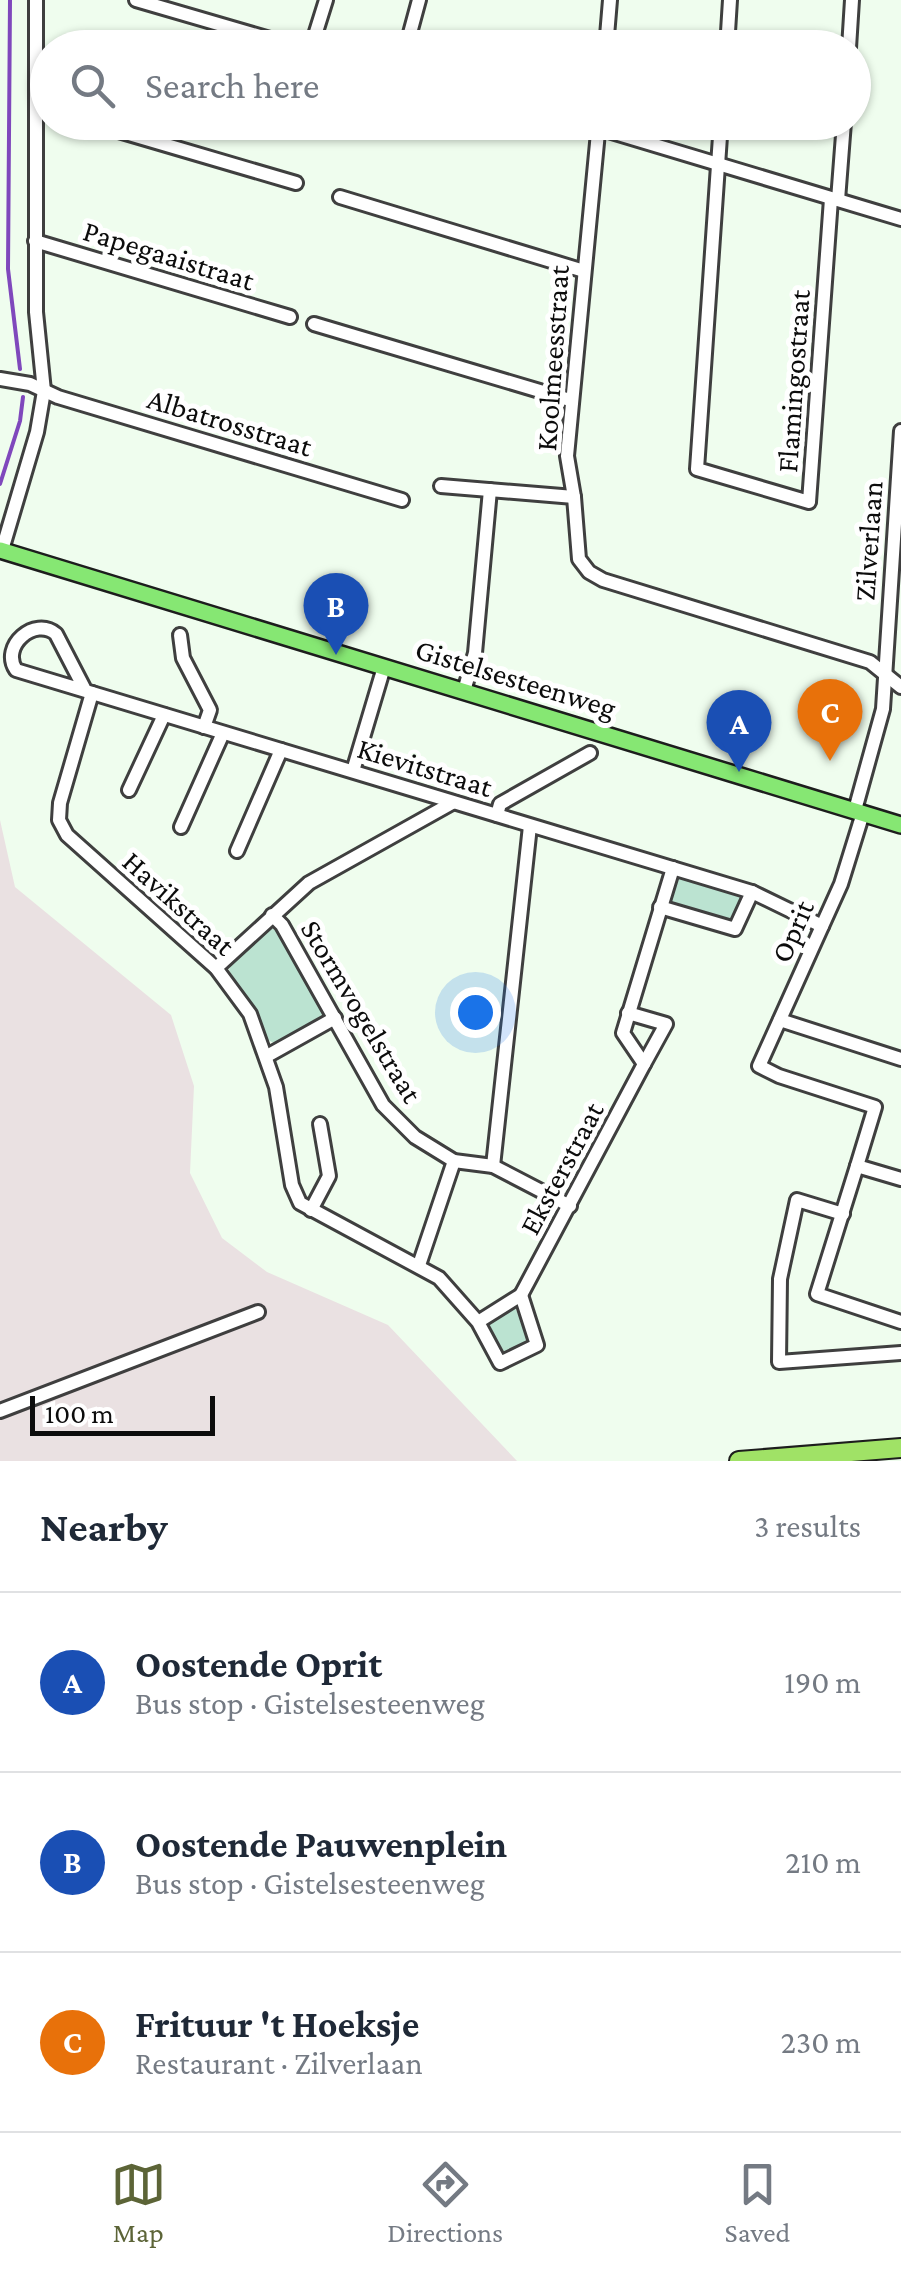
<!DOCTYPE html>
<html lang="en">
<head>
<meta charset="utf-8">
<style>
	body { margin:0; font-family:"Crimson Pro",serif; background:#f6f6f7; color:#1f2937 }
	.scale { position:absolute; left:30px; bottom:25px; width:185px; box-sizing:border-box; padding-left:10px; border:5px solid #0c0c0c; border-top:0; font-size:28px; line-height:35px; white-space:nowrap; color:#0c0c0c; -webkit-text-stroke:8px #fff; paint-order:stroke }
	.you { position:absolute; left:475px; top:1012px; width:35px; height:35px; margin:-25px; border:8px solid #fff; border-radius:50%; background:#1a73e8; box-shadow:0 0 0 15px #1a73e833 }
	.badge { display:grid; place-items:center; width:65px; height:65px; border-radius:50%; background:#5c6437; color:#fff; font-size:32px; font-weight:700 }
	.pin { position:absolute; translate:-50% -82px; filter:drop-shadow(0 2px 5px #0008) }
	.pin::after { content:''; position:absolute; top:52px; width:35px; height:30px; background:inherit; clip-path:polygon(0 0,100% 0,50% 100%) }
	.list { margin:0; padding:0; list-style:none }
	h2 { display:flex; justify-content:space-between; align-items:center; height:130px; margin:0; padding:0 40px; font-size:42px }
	h2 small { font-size:32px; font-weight:400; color:#747a83 }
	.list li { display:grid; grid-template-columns:65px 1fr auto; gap:30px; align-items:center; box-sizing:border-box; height:180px; padding:0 40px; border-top:2px solid #e0e1e3 }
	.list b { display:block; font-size:38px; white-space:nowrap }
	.list p { margin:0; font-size:32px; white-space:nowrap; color:#747a83 }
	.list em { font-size:32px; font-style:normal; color:#747a83 }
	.icon { flex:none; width:55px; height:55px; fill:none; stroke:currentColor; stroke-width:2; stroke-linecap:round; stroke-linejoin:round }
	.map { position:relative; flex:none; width:901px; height:1461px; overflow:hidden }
	.search { position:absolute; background:#fff; box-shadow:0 2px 8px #0004; left:30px; right:30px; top:30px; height:110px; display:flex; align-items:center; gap:25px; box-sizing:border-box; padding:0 35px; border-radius:55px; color:#747a83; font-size:38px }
	.sheet { height:670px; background:#fff }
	nav { display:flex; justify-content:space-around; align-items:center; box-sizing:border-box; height:140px; border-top:2px solid #e0e1e3; background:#fff; font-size:28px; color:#747a83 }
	nav a { display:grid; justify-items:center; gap:5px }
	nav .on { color:#5c6437 }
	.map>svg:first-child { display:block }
	.industrial { fill:#eae1e2 }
	.green { fill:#bbe3d1 }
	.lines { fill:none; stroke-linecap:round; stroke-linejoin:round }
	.stream { stroke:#7f48bc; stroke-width:4 }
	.minor-casing { stroke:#3f3f3f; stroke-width:18 }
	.major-casing { stroke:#1d1d1d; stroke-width:20 }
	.highway-casing { stroke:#1d1d1d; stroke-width:22 }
	.minor { stroke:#fff; stroke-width:12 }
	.major { stroke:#86e773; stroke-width:15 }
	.highway { stroke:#a0e266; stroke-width:18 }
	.labels { text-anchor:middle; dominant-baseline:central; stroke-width:10; stroke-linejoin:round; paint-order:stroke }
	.street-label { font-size:30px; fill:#0c0c0c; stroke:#fff }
</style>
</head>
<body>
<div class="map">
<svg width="901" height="1461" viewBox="0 0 901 1461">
	<rect width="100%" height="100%" fill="#effdee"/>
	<polygon class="industrial" points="0,820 15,887 171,1015 194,1086 190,1173 222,1238 267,1272 388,1325 517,1461 0,1461"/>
	<g class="green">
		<polygon points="677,876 743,896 731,922 669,903"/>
		<polygon points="268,928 278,930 323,1012 322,1018 276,1044 268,1040 229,970 231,963"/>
		<polygon points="515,1308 532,1340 505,1354 488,1323"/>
	</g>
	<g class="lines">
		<g class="stream">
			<polyline points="10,0 8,269 20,369"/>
			<polyline points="0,484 20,421 23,397"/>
		</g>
		<g class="minor-casing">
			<g id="minor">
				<polyline points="136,0 301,48"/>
				<polyline points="311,48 326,0"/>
				<polyline points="406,48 419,0"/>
				<polyline points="606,48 610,0"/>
				<polyline points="727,48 730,0"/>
				<polyline points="849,48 852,0"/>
				<polyline points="88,122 296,183"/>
				<polyline points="578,122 901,219"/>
				<polyline points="599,122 567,456 574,497 579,559 589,572 603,580 870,662 901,687"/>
				<polyline points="721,122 697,469 809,502 831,199"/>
				<polyline points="340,197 584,271"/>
				<polyline points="838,200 844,122"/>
				<polyline points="35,241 290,317"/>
				<polyline points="314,324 570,400"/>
				<polyline points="0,379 30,384 58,397 402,500"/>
				<polyline points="441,486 574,497"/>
				<polyline points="2,550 37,432 44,391 36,312 36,0"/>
				<polyline points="180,635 183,658 210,710 204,727"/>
				<path d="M84,688L56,634C35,616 0,646 16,670L752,892L822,926"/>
				<polyline points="464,691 475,653 490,490"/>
				<polyline points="92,693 60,803 59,820 67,835 216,968 250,1014 276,1087 292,1185 300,1203 439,1278 478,1322 500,1363 537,1345 521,1295 478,1322"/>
				<polyline points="353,771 384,667"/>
				<polyline points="129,790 164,715"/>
				<polyline points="855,810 883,709 901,431"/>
				<polyline points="863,813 841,884 759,1066 779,1076 875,1107 857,1166 901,1179"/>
				<polyline points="497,815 500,804 590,753"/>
				<polyline points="181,827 223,733"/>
				<polyline points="237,851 281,750"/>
				<polyline points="660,907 735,929 752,892"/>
				<polyline points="272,915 282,925 383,1105 415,1137 454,1161 493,1166 570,1206"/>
				<polyline points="216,968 309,883 452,803"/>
				<polyline points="628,1013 666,1024 644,1064"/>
				<polyline points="780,1020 901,1059"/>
				<polyline points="267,1056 335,1018"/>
				<polyline points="493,1166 530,826"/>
				<polyline points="857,1166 817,1294 901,1322"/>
				<polyline points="311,1210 329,1176 320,1124"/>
				<polyline points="843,1214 797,1200 780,1279 779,1362 901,1353"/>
				<polyline points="419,1265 454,1161"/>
				<polyline points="521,1295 644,1064 623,1033 673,868"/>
				<polyline points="0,1411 258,1312"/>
			</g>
		</g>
		<g class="major-casing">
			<polyline id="major" points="0,550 901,825"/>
		</g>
		<g class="highway-casing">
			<polyline id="highway" points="739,1461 901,1448"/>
		</g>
		<use href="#minor" class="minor"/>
		<use href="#major" class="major"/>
		<use href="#highway" class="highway"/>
	</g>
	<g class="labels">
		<g class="street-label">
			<text transform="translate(169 255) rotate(17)">Papegaaistraat</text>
			<text transform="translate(552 358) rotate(-86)">Koolmeesstraat</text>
			<text transform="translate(793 381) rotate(-86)">Flamingostraat</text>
			<text transform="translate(230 422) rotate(17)">Albatrosstraat</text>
			<text transform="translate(868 541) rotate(-86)">Zilverlaan</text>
			<text transform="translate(516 678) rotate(17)">Gistelsesteenweg</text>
			<text transform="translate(425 767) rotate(17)">Kievitstraat</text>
			<text transform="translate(179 903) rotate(42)">Havikstraat</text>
			<text transform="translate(792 931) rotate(-66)">Oprit</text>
			<text transform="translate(362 1011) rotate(59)">Stormvogelstraat</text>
			<text transform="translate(561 1168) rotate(-62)">Eksterstraat</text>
		</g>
	</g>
</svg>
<div class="scale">100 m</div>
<div class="you"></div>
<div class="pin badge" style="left:739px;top:772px;background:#1a4fb4">A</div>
<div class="pin badge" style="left:336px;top:655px;background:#1a4fb4">B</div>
<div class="pin badge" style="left:830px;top:761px;background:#e8710a">C</div>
<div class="search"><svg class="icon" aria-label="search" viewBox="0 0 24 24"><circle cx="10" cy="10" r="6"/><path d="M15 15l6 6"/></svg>Search here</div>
</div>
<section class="sheet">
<h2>Nearby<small>3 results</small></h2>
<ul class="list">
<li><span class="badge" style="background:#1a4fb4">A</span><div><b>Oostende Oprit</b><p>Bus stop · Gistelsesteenweg</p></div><em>190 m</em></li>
<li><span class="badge" style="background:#1a4fb4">B</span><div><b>Oostende Pauwenplein</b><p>Bus stop · Gistelsesteenweg</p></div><em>210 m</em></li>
<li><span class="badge" style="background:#e8710a">C</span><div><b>Frituur 't Hoeksje</b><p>Restaurant · Zilverlaan</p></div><em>230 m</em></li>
</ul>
</section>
<nav>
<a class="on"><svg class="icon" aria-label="map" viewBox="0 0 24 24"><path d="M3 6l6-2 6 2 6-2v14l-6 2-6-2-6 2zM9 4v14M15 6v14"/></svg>Map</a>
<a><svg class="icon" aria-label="directions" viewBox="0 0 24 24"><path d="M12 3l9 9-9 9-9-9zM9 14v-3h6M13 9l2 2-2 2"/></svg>Directions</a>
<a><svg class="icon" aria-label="saved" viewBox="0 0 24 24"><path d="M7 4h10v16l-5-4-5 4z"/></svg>Saved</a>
</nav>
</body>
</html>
